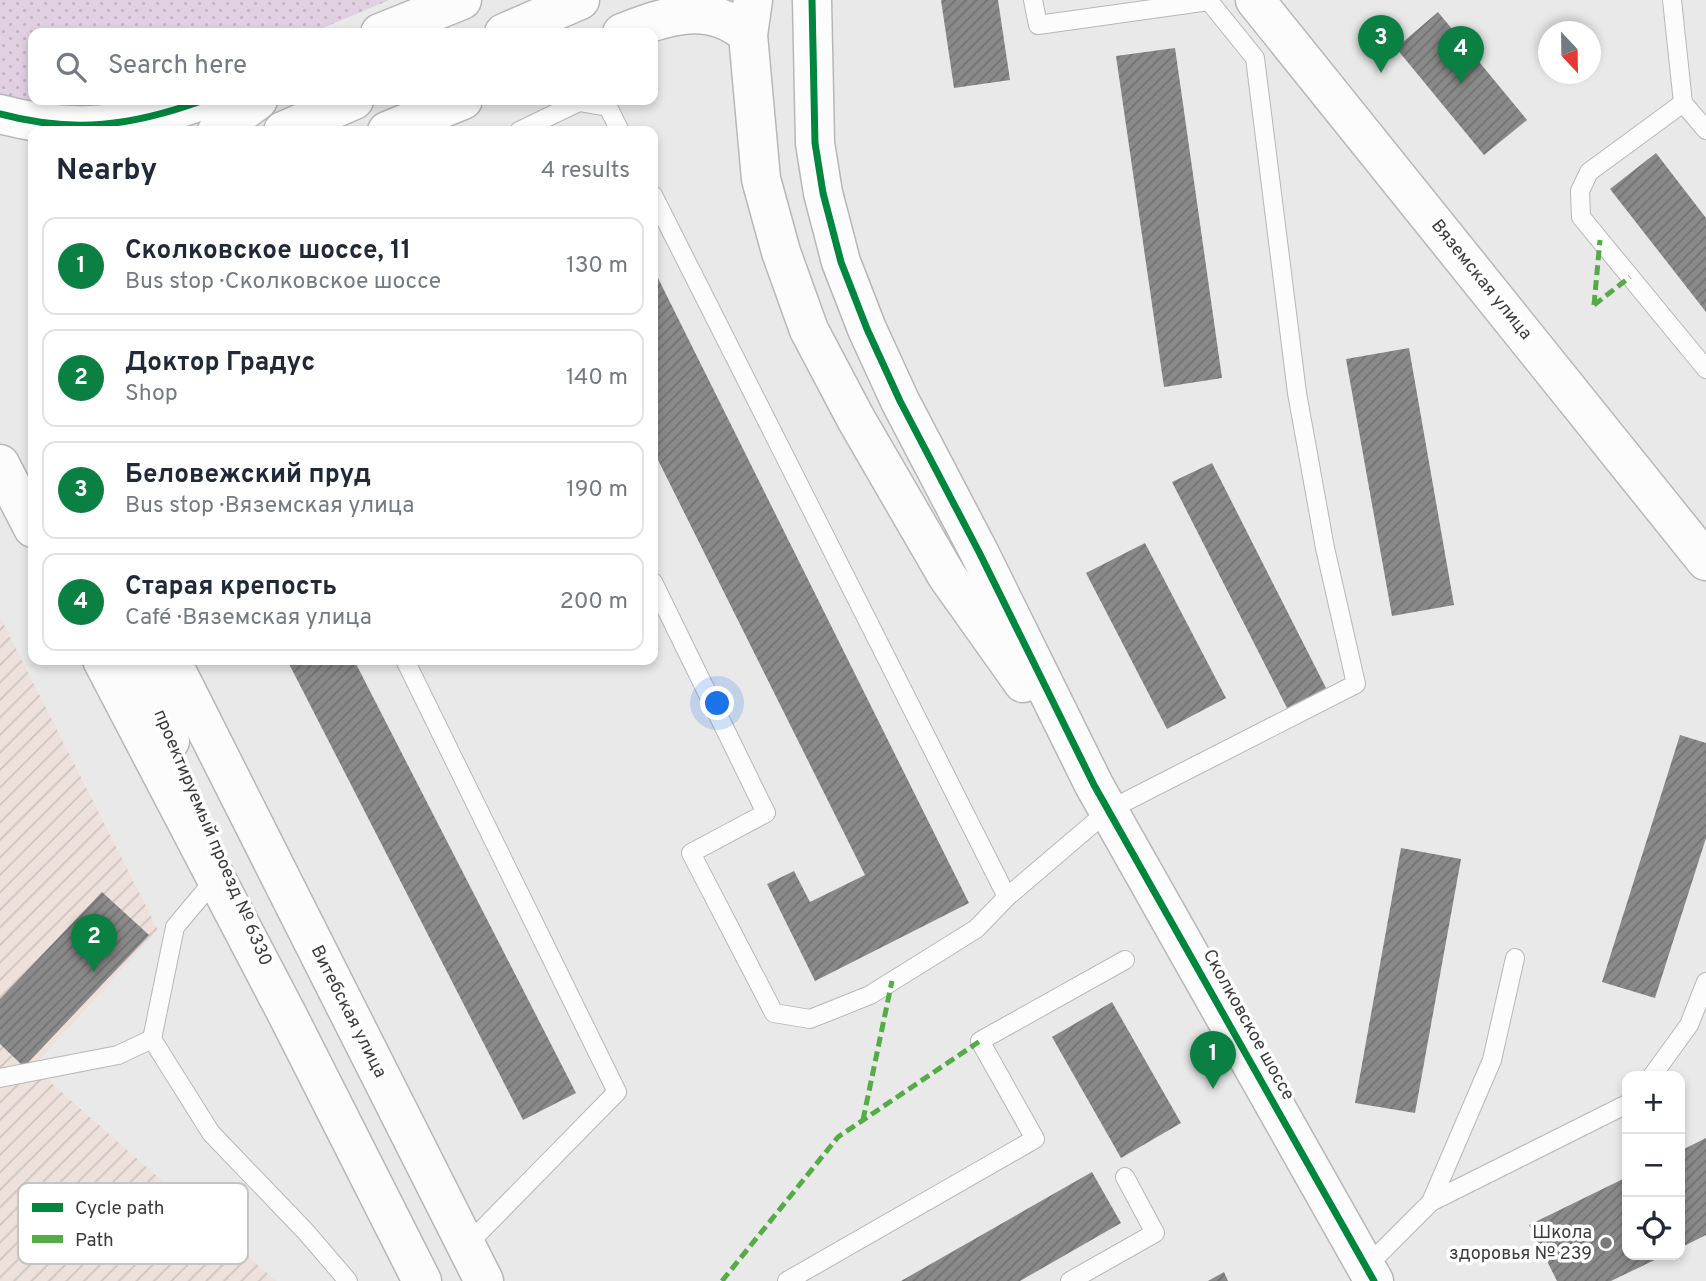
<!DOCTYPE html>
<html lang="en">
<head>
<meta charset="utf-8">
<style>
	body { margin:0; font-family:Overpass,sans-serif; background:#f6f6f7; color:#1f2937 }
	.controls { position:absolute; right:21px; bottom:21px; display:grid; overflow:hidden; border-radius:14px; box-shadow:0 4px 10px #0003 }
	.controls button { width:63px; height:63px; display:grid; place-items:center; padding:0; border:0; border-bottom:2px solid #e0e1e3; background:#fff; color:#1f2937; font:35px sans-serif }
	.compass { position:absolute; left:1538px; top:21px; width:63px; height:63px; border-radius:50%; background:#fff; box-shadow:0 4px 10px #0003; rotate:158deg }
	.you { position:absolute; left:718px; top:704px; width:24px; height:24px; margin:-18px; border:5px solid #fff; border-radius:50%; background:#1a73e8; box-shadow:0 0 0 10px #1a73e833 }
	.badge { display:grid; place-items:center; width:46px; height:46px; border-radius:50%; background:#0b8043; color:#fff; font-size:23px; font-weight:700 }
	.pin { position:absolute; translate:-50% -58px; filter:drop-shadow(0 2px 4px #0008) }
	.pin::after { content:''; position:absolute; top:37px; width:24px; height:21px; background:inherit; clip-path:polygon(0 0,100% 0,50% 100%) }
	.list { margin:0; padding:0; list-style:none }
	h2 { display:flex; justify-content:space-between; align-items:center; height:91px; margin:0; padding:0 28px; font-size:30px }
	h2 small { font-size:23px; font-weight:400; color:#747a83 }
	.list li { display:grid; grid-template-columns:46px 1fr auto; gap:21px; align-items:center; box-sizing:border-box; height:98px; margin:0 14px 14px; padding:0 14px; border:2px solid #e0e1e3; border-radius:14px }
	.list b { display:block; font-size:26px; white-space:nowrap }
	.list p { margin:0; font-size:23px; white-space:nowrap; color:#747a83 }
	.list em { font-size:23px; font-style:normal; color:#747a83 }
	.icon { flex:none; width:38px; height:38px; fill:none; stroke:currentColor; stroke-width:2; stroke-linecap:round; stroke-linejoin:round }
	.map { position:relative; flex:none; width:1706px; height:1281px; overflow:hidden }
	.search { position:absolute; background:#fff; box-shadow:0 4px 10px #0003; left:28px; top:28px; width:630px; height:77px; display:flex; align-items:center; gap:18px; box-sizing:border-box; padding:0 24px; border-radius:14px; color:#747a83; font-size:26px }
	.panel { position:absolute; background:#fff; box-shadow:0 4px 10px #0003; left:28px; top:126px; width:630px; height:539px; border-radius:14px }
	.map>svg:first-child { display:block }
	.industrial { fill:url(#industrial-furrows) }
	.grass { fill:url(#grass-dots) }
	.building { fill:url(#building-hatch) }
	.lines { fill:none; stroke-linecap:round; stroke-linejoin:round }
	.service-casing { stroke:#b8b7b8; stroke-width:20 }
	.tertiary-casing { stroke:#b8b7b8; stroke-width:41 }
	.secondary-casing { stroke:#b8b7b8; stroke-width:41 }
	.service { stroke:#fcfcfc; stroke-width:18 }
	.tertiary { stroke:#fcfcfc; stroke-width:38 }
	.secondary { stroke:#fcfcfc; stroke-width:38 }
	.quiet { stroke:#55ac46; stroke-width:5; stroke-dasharray:10 5; stroke-linecap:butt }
	.cycleway-casing { stroke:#fff; stroke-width:11 }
	.cycleway { stroke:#00873e; stroke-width:7 }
	.poi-dot { fill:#7a787a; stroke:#fff; stroke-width:2.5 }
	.labels { text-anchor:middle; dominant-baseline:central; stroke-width:7; stroke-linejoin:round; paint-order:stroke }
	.street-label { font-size:18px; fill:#3d3b3d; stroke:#fff }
	.poi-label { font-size:18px; fill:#3d3b3d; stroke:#fff; text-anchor:end }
	.key { fill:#fff; stroke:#c5c4c5; stroke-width:2 }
	.key-label { font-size:19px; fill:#3d3b3d }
</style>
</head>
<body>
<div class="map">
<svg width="1706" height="1281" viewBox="0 0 1706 1281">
	<defs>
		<pattern id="industrial-furrows" width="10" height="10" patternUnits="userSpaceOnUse" patternTransform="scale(1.75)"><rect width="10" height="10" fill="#eee1dc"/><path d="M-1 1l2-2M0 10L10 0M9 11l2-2" fill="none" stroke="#cdc2be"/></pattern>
		<pattern id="grass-dots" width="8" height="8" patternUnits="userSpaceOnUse" patternTransform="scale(1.75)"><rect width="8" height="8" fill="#e0d0e1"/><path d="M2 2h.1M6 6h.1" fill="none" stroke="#c1b4c2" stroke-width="1.8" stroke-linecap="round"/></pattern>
		<pattern id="building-hatch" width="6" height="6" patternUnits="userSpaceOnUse" patternTransform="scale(1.75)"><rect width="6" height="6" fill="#8b8a8b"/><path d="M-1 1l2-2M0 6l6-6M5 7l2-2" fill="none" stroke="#737273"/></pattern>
	</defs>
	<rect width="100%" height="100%" fill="#eae9ea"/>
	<polygon class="industrial" points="0,617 158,930 33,1067 276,1281 0,1281"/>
	<polygon class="grass" points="0,0 389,0 311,33 33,33 33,100 146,100 90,108 26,100 0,94"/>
	<g class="building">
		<polygon points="941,0 998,0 1010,80 954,88"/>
		<polygon points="1438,12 1527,120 1484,155 1396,48"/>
		<polygon points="1175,48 1222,378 1164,387 1116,56"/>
		<polygon points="1656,153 1706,218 1706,312 1610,189"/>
		<polygon points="653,268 969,903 815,981 767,884 794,871 810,902 865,875 653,450"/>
		<polygon points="1409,348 1454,605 1392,616 1346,359"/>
		<polygon points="1212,463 1326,688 1287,708 1172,482"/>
		<polygon points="1145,543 1226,698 1167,729 1086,573"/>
		<polygon points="287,660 354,660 576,1093 523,1120"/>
		<polygon points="1680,735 1706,743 1706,838 1655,998 1602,982"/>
		<polygon points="1401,848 1461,859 1415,1113 1355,1103"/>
		<polygon points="102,892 149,935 24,1067 0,1044 0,999"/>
		<polygon points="1112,1002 1181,1123 1121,1158 1052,1037"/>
		<polygon points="1706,1138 1706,1235 1680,1248 1680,1151"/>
		<polygon points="1092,1172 1121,1223 1020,1281 901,1281"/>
		<polygon points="1627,1177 1627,1255 1665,1255 1611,1281 1557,1281 1529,1225"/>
		<polygon points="1224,1272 1228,1281 1208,1281"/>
	</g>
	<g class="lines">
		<g class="service-casing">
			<g id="service">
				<polyline points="1672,0 1683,103"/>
				<polyline points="1706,130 1683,103 1589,172 1580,191 1581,217 1706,369"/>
				<polyline points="519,131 579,102 608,107 620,131"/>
				<polyline points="653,195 1007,897"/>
				<polyline points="653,582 766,813 691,853 774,1013 810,1019 870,995 976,929 1007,897 1109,810 1356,684 1325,548 1297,393 1255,58 1209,1 1038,25 1033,0"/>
				<polyline points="405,660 617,1092 466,1246"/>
				<polyline points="152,1039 175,927 216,878"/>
				<polyline points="1652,1076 1689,1025 1706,982"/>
				<polyline points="0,1078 118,1055 152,1039 211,1133 306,1232 348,1281"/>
				<polyline points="1431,1202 1627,1104"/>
				<polyline points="1366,1267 1431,1202 1492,1060 1515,958"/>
				<polyline points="787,1281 1035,1139 980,1041 1125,960"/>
				<polyline points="1070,1281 1155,1233 1125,1177"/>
			</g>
		</g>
		<g class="tertiary-casing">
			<g id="tertiary">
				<polyline points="753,0 748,35 761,179 781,252 809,330 856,419 947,576 1023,683"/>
				<polyline points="812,0 815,143 823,193 841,262 867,329 900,401 979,552 1094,785 1374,1281"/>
				<path d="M622,33C666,16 710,0 748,35"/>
				<path d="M0,114C74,134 132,126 204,100"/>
				<polyline points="387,131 463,100"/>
			</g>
		</g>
		<g class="secondary-casing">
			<g id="secondary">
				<polyline points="1255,0 1706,561"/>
				<polyline points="380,33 462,0"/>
				<polyline points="504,33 580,0"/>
				<polyline points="217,131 258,100"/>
				<polyline points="283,131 354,100"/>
				<polyline points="0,464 33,528"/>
				<polyline points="102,660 288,1016 422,1281"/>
				<polyline points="135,660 170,741"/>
				<polyline points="171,660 484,1281"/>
			</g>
		</g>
		<use href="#service" class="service"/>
		<use href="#tertiary" class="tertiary"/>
		<use href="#secondary" class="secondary"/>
		<g class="quiet">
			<polyline points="1594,305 1600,240"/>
			<polyline points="1594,305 1630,277"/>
			<polyline points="863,1120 892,981"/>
			<polyline points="722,1281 838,1137 980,1041"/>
		</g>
		<g class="cycleway-casing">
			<g id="cycleway">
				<polyline points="812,0 815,143 823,193 841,262 867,329 900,401 979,552 1094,785 1374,1281"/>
				<path d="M0,114C74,134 132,126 204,100"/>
			</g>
		</g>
		<use href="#cycleway" class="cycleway"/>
	</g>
	<circle class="poi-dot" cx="1606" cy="1243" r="7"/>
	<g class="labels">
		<g class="street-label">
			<text transform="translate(1481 280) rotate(51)">Вяземская улица</text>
			<text transform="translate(212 838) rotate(67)">проектируемый проезд № 6330</text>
			<text transform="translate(348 1012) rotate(63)">Витебская улица</text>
			<text transform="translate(1248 1025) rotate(61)">Сколковское шоссе</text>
		</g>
		<g class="poi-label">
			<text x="1592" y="1233">Школа<tspan x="1592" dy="21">здоровья № 239</tspan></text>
		</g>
	</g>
	<rect x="18" y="1183" width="230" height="81" rx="10" class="key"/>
	<rect x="32" y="1203" width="31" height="9" fill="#00873e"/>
	<rect x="32" y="1235" width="31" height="8" fill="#55ac46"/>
	<g class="key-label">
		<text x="75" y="1214">Cycle path</text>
		<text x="75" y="1246">Path</text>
	</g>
</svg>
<div class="controls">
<button>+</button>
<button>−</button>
<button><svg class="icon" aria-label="locate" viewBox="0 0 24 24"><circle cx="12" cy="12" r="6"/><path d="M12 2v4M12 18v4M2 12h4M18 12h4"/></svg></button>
</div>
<svg class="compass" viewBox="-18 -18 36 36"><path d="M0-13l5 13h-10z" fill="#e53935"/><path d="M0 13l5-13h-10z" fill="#747a83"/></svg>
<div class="you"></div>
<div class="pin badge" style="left:1213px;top:1089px">1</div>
<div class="pin badge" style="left:94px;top:972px">2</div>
<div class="pin badge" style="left:1381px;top:73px">3</div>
<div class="pin badge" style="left:1461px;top:84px">4</div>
<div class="search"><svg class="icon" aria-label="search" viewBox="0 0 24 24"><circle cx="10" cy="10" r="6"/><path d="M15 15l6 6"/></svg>Search here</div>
<section class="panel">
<h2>Nearby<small>4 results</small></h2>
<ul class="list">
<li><span class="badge">1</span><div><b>Сколковское шоссе, 11</b><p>Bus stop · Сколковское шоссе</p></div><em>130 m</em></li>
<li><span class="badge">2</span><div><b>Доктор Градус</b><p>Shop</p></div><em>140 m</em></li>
<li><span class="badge">3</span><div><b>Беловежский пруд</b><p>Bus stop · Вяземская улица</p></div><em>190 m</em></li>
<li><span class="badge">4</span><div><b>Старая крепость</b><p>Café · Вяземская улица</p></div><em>200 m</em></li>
</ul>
</section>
</div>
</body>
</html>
